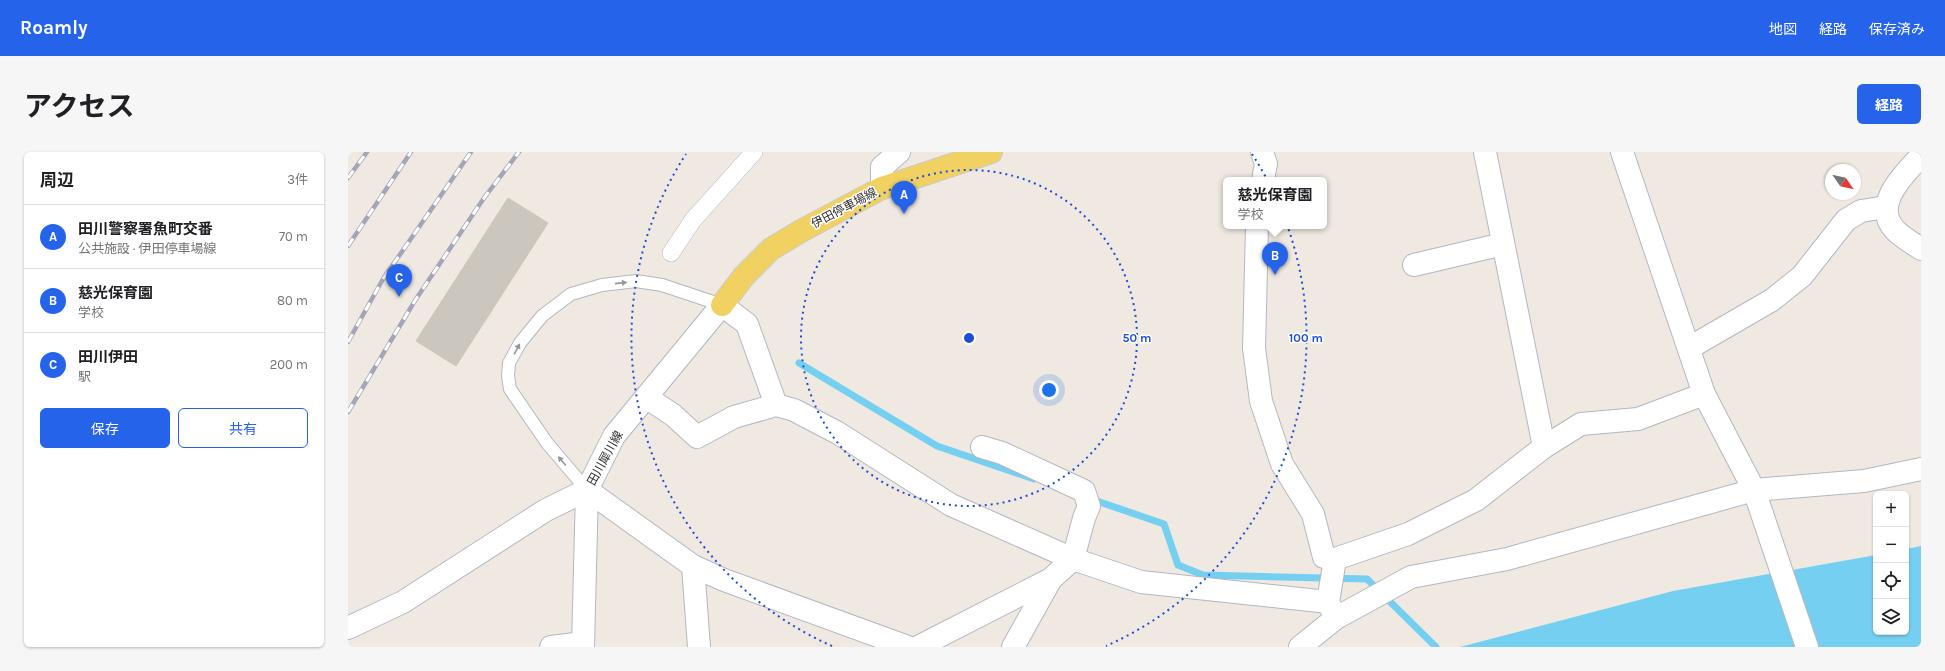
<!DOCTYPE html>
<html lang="ja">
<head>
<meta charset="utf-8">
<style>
	body { margin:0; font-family:Karla,"Noto Sans JP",sans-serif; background:#f6f6f6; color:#202124 }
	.controls { position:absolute; right:12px; bottom:12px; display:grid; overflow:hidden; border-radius:6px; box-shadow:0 1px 3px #0004 }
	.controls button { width:36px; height:36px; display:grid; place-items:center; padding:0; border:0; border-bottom:1px solid #e0e0e0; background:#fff; color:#202124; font:20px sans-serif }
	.compass { position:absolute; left:1477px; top:12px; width:36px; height:36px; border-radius:50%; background:#fff; box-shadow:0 1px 3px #0004; rotate:124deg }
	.you { position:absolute; left:701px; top:238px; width:14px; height:14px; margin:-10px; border:3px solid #fff; border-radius:50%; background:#1a73e8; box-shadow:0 0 0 6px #1a73e833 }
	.badge { display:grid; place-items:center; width:26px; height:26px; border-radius:50%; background:#2563eb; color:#fff; font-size:13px; font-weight:700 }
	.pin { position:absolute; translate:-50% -33px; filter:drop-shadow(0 1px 2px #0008) }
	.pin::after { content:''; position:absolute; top:21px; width:14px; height:12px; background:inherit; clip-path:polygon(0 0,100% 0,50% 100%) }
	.popup { position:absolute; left:875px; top:25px; width:104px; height:52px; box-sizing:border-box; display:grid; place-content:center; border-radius:6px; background:#fff; filter:drop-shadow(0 1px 3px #0005); font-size:13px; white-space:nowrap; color:#757577 }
	.popup b { font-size:15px; color:#202124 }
	.popup::after { content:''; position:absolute; left:50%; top:100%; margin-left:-8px; border:8px solid transparent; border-top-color:#fff }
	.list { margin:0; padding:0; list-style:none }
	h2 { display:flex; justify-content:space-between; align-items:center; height:52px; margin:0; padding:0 16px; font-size:17px }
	h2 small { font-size:13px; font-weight:400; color:#757577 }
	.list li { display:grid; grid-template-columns:26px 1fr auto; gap:12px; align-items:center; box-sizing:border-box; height:64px; padding:0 16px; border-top:1px solid #e0e0e0 }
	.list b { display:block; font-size:15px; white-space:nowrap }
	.list p { margin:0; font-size:13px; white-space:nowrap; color:#757577 }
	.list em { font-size:13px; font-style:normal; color:#757577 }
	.actions { display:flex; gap:8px; padding:12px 16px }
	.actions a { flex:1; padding:9px 0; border:1px solid #2563eb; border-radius:6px; text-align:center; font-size:14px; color:#2563eb }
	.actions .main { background:#2563eb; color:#fff }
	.icon { flex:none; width:22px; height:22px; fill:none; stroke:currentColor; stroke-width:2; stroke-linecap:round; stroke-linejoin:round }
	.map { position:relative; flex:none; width:1573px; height:495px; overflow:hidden; border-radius:6px }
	header { display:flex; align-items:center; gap:24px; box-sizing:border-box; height:56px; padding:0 20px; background:#2563eb; color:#fff }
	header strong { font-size:19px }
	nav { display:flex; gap:22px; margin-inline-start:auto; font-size:14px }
	.intro { display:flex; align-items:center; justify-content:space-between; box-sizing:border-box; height:96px; padding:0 24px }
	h1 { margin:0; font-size:28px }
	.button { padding:10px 18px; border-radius:6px; background:#2563eb; color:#fff; font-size:14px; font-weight:700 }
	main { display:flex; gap:24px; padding:0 24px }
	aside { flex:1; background:#fff; border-radius:6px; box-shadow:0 1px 3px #0004 }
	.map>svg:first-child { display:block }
	.water { fill:#75cff0 }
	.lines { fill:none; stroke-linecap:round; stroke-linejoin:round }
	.stream { stroke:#75cff0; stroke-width:7 }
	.building { fill:#cbc7bf; stroke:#cbc5ba }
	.service-casing { stroke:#b4b7c1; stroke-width:14 }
	.pedestrian-casing { stroke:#b4b7c1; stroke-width:18 }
	.minor-casing { stroke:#b4b7c1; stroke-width:24 }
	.tertiary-casing { stroke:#b4b7c1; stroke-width:24 }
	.secondary-casing { stroke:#b4b7c1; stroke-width:24 }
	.primary-casing { stroke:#c9c9c9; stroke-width:24 }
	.service { stroke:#fff; stroke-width:12 }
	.pedestrian { stroke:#fff; stroke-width:17 }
	.minor { stroke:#fff; stroke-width:22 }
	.tertiary { stroke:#fff; stroke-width:22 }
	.secondary { stroke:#fff; stroke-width:22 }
	.primary { stroke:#f2d163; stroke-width:22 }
	.rail-casing { stroke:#a3a6b8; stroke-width:4.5 }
	.rail { stroke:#fff; stroke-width:3; stroke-dasharray:9; stroke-linecap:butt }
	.oneway { fill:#969696 }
	.ring { fill:none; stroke:#1d4ed8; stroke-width:2; stroke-dasharray:2 4 }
	.labels { text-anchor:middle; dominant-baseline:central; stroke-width:3; stroke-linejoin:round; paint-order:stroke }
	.street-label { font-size:12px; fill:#2e2e2e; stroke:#fff }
	.centre { fill:#1d4ed8; stroke:#fff; stroke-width:2 }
	.ring-label { font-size:12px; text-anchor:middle; font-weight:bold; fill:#1d4ed8; stroke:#fff; stroke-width:3; stroke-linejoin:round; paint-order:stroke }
</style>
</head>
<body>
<header>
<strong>Roamly</strong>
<nav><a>地図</a><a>経路</a><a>保存済み</a></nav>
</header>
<div class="intro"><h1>アクセス</h1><a class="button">経路</a></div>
<main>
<aside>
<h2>周辺<small>3件</small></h2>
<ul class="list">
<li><span class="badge">A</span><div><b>田川警察署魚町交番</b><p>公共施設 · 伊田停車場線</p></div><em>70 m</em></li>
<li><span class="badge">B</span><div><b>慈光保育園</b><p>学校</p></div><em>80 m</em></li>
<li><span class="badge">C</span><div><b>田川伊田</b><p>駅</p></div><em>200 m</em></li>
</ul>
<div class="actions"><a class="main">保存</a><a>共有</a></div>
</aside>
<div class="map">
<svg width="1573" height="495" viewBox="0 0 1573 495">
	<rect width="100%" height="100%" fill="#efe9e1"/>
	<polygon class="water" points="1573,394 1573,495 1112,495 1325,439 1528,403 1528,480 1558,480 1558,397"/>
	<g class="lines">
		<g class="stream">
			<polyline points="451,211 589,294 686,327"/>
			<polyline points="743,347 816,372 830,413 855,423 1019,427 1088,495"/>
		</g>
	</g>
	<polygon class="building" points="160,46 200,71 108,214 68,189"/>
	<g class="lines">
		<g class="service-casing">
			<polyline id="service" points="239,338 199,291 162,237 160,224 161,211 172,191 194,164 223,142 254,133 288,129 314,133 374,153"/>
		</g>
		<g class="pedestrian-casing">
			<polyline id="pedestrian" points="323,101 345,68 406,0"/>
		</g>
		<g class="minor-casing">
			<g id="minor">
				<polyline points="914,0 918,12 915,28"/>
				<polyline points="1137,0 1196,295"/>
				<polyline points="1274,0 1356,242 1406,338 1459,495"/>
				<polyline points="534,36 534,15 551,0"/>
				<polyline points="909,74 906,196 913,249 934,312 965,362 976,405 987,407 1060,382 1128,348 1196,295 1233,272 1290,267 1356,242"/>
				<polyline points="1066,113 1155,92"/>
				<polyline points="374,153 399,172 428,253"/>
				<polyline points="1341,196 1424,148 1454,124 1498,68 1513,59 1538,55"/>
				<polyline points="298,245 325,263 349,285 386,265 428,253 446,258 490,281 603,353 725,407 793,430 980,450"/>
				<polyline points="987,407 980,450 988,466 1063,425 1159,407 1406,338 1516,329 1573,317"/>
				<polyline points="345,414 376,428 560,495"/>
				<polyline points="0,476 55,450 198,358 239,338 345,414 351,495"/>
				<polyline points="203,495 235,491"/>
				<polyline points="570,495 703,427 725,407 736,366 741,354 736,339 654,301 634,295"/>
				<polyline points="665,495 703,427"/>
			</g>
		</g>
		<g class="tertiary-casing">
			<g id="tertiary">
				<path d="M1573,4C1555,23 1523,54 1548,79C1555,86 1565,91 1573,97"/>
				<polyline points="952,495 988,466"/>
			</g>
		</g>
		<g class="secondary-casing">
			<polyline id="secondary" points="235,495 239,338 266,284 374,153"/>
		</g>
		<g class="primary-casing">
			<polyline id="primary" points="374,153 396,124 423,97 453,79 534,36 643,0"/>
		</g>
		<use href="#service" class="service"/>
		<use href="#pedestrian" class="pedestrian"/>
		<use href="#minor" class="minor"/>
		<use href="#tertiary" class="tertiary"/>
		<use href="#secondary" class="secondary"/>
		<use href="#primary" class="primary"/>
		<g class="rail-casing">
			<g id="rail">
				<polyline points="0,26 19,0"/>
				<polyline points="0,94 63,0"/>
				<polyline points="0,190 35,127 123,0"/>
				<polyline points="0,260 68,147 136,46 171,0"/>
			</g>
		</g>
		<use href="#rail" class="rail"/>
	</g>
	<defs><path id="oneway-solid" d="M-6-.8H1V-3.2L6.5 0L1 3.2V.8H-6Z"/></defs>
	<g class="oneway">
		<use href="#oneway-solid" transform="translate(273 131) rotate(-6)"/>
		<use href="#oneway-solid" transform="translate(169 197) rotate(-62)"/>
		<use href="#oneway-solid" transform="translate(214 309) rotate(-131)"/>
	</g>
	<g class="ring">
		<circle cx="621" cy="186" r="168"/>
		<path d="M484 494A337 337 0 0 1 338 2M904 2A337 337 0 0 1 758 494"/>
	</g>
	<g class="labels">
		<g class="street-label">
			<text transform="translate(496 56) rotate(-28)">伊田停車場線</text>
			<text transform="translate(257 306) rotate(-61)">田川犀川線</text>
		</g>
	</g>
	<circle cx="621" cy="186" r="6" class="centre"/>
	<g class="ring-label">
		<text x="789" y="190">50 m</text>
		<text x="958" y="190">100 m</text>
	</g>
</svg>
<div class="controls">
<button>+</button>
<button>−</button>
<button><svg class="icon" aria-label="locate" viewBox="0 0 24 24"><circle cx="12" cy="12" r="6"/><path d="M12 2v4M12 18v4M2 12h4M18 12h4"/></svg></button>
<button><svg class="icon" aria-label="layers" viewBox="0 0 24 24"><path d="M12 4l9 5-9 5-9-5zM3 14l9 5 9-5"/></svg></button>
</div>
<svg class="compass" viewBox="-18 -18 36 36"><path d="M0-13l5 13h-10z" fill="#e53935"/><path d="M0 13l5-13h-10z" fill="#757577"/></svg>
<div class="you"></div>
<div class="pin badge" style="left:556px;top:62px">A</div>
<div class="pin badge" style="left:927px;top:123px">B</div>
<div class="popup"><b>慈光保育園</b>学校</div>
<div class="pin badge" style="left:51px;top:145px">C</div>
</div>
</main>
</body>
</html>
